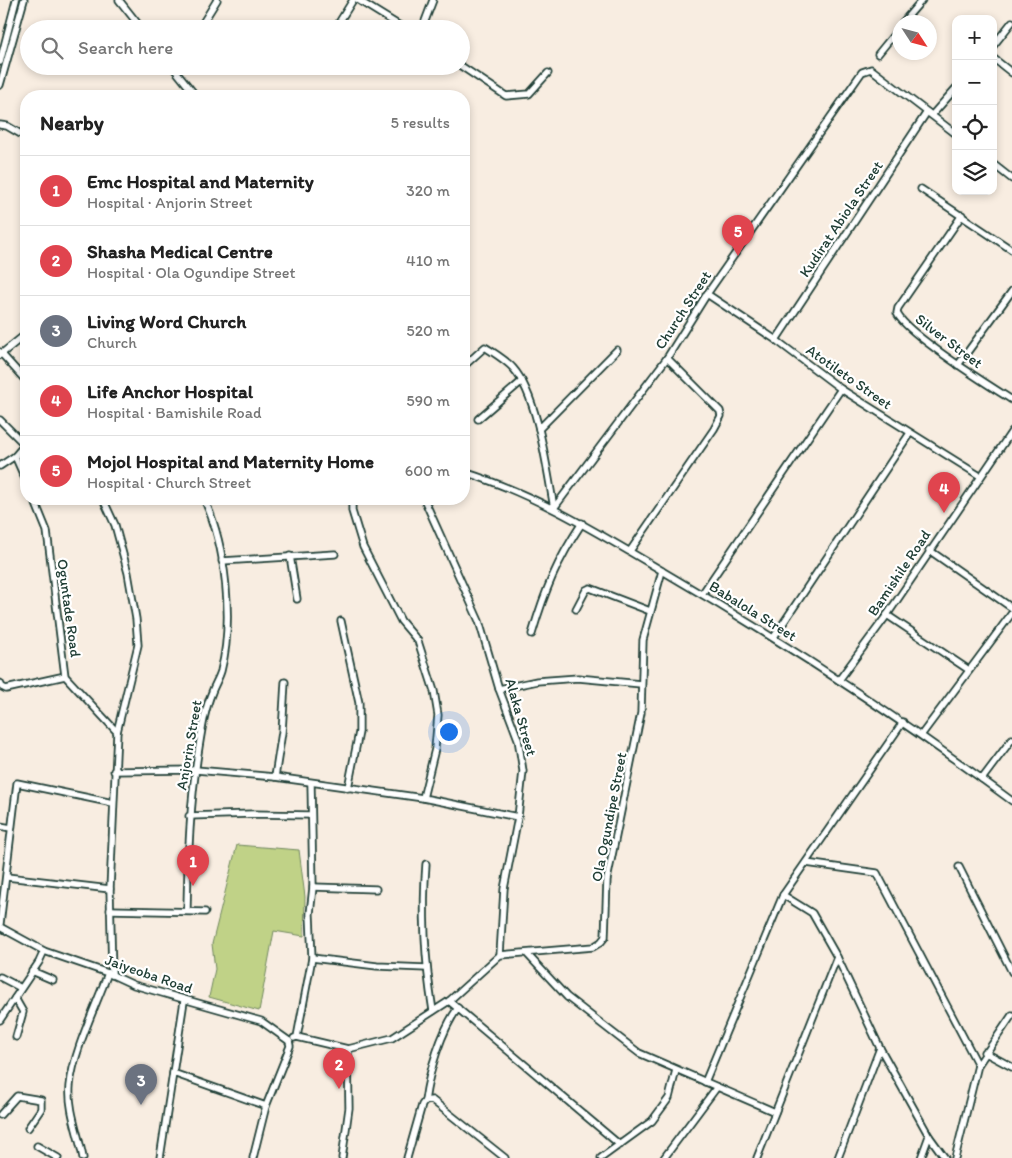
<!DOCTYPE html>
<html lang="en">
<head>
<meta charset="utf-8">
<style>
	body { margin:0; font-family:Itim,sans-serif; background:#f2f2f2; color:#222 }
	.controls { position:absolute; right:15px; top:15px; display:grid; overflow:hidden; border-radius:10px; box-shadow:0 2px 8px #0003 }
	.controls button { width:45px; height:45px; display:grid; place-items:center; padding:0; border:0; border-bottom:1px solid #e0e0e0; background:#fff; color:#222; font:25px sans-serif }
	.compass { position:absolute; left:892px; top:15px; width:45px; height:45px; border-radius:50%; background:#fff; box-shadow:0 2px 8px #0003; rotate:126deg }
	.you { position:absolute; left:448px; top:731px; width:18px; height:18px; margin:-12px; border:4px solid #fff; border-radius:50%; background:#1a73e8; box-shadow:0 0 0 8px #1a73e833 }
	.badge { display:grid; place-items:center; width:32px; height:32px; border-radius:50%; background:#ea580c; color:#fff; font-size:16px; font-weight:700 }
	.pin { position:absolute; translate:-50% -41px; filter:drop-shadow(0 1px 2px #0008) }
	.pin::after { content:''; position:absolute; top:26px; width:18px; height:15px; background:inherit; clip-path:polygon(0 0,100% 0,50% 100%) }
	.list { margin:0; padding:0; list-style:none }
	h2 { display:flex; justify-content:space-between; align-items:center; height:65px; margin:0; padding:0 20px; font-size:21px }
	h2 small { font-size:16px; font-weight:400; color:#767676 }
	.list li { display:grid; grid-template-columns:32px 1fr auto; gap:15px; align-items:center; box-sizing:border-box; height:70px; padding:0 20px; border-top:1px solid #e0e0e0 }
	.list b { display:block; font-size:19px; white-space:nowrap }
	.list p { margin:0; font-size:16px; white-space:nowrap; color:#767676 }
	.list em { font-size:16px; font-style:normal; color:#767676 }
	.icon { flex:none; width:28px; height:28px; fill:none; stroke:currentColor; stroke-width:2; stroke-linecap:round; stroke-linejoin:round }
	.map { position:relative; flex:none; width:1012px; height:1158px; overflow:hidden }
	.search { position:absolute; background:#fff; box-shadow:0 2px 8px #0003; left:20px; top:20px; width:450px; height:55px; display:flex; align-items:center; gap:12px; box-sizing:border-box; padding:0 18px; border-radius:28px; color:#767676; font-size:19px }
	.panel { position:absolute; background:#fff; box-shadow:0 2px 8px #0003; left:20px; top:90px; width:450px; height:415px; border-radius:20px }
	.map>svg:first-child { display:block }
	.green { fill:#c0d287; stroke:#70885e }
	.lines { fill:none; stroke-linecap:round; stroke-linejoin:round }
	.minor-casing { stroke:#1f3d34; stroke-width:9 }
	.minor { stroke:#fff; stroke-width:5.5 }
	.labels { text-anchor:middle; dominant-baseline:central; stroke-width:4.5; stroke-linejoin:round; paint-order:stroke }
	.street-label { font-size:15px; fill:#1f3d34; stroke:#fff }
</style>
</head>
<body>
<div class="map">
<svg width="1012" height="1158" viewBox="0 0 1012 1158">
	<rect width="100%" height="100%" fill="#f8ede1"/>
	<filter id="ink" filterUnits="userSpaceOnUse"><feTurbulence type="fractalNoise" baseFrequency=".02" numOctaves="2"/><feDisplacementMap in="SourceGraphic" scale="10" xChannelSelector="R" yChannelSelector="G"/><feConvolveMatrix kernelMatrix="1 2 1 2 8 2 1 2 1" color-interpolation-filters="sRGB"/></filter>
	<g filter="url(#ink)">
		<polygon class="green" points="237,845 299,850 305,897 304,936 274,931 259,1011 209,997 215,969 212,944"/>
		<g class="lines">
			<g class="minor-casing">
				<g id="minor">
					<polyline points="119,0 142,29"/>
					<polyline points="358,0 405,29"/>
					<polyline points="903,22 922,0"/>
					<polyline points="199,29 217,0"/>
					<polyline points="335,29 353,0"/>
					<polyline points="422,29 433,0"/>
					<polyline points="993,46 1012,22"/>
					<polyline points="878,54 900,27"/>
					<polyline points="993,58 1012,73"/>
					<polyline points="0,62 16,0"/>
					<polyline points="172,66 196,96"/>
					<polyline points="461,66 506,96 529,94 548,73"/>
					<polyline points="0,85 24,0"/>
					<polyline points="932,115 956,88"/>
					<polyline points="0,125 7,126 26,137"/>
					<polyline points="993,164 1012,179"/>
					<polyline points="921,189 1012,250"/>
					<path d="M962,215L898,308L897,313C905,333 990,386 1012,400"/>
					<polyline points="707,294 776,340 841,389 980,476"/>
					<polyline points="776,340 927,112"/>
					<polyline points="0,352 26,381"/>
					<polyline points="0,355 26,334"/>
					<polyline points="958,365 1012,291"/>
					<path d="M464,366L485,347C494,353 506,360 513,368C538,396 547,470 554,508"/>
					<polyline points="478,419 522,381"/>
					<polyline points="0,420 25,445"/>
					<polyline points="539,429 617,350"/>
					<polyline points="15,456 26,481"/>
					<polyline points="0,466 15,456 26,443"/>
					<path d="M464,472C537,495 598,533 664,572C784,642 900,718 1012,801"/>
					<polyline points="34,499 47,531 65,676 117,732"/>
					<polyline points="103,499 115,525 128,573 136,619 138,645 117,732 110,889 112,975"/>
					<polyline points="352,499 352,511 363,547 401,621 418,641 434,691 438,715 435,749 423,798"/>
					<polyline points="424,499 479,621 499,689 518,739 523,771 518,817 504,889 500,955"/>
					<polyline points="554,508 667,358 707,294 862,72 871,69 956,134"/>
					<polyline points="929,550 1012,608"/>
					<polyline points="630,551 714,429 721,416 720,411 667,358"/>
					<polyline points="290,556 297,599"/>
					<polyline points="222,561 335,554"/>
					<polyline points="702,594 841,389"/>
					<polyline points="576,609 586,590 590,588 650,611"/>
					<polyline points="887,615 969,670"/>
					<polyline points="341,621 359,703 359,732 348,788"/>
					<path d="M532,634C545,590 557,561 582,523"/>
					<polyline points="774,637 910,433"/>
					<polyline points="839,680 887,615 1012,431"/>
					<polyline points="0,683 2,687 6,689 65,676"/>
					<polyline points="499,689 537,681 578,678 641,684"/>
					<polyline points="922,734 1012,613"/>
					<polyline points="114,771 196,770 275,777 423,798 518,817"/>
					<polyline points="275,777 282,732 285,682"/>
					<polyline points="982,779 1012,739"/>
					<polyline points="189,816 252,814 310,815"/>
					<polyline points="0,826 11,828"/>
					<polyline points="806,863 877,873 978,1065"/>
					<path d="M426,864C422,914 425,962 433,1011"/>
					<polyline points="959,867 1012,972"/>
					<polyline points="7,877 110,889"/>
					<polyline points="313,887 376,889"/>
					<polyline points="783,895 812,913 837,957 880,1048 929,1136 945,1158"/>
					<polyline points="110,910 205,912"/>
					<path d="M187,910C188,855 190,801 199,747C202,728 205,709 212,692C215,684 219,678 221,671C234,621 226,545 204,499"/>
					<polyline points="0,924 17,783 113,803"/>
					<polyline points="0,927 44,951 108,973 134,985 261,1021 289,1041"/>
					<polyline points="528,955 567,997 639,1053 775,1112"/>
					<polyline points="312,958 377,966 426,968"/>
					<polyline points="32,971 53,980"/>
					<polyline points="0,977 21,988"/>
					<polyline points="15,998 23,1012 16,1037"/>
					<polyline points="449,1001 620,1145"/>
					<polyline points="0,1020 39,962 44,951"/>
					<polyline points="297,1037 348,1049 392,1038 449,1001 500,955 593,947 601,942 605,937 607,880 641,713 643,640 662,571"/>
					<polyline points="294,1038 297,1037 312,958 310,914 313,887 311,784"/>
					<polyline points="984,1052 1012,1067"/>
					<polyline points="173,1073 266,1106"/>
					<polyline points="705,1082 783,895 903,722"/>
					<path d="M425,1101C429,1072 441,1031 458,1008"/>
					<polyline points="0,1115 17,1096 41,1100 41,1109 28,1128"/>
					<polyline points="37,1146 58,1158"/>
					<path d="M83,1158C79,1135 68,1110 70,1086C73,1052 96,1006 108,973"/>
					<polyline points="160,1158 184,1001"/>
					<polyline points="253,1158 266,1106 290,1046 289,1041"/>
					<polyline points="342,1158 349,1108 348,1049"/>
					<polyline points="407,1158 422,1105 425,1101 432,1100 505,1158"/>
					<polyline points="601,1158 652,1121 669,1098 676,1070"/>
					<polyline points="664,1158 717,1087"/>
					<polyline points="757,1158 837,957"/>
					<polyline points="838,1158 880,1048"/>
					<polyline points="921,1158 929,1136"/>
					<polyline points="955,1158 978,1065 1012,1015"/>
				</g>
			</g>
			<use href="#minor" class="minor"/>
		</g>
	</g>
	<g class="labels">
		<g class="street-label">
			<text transform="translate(841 219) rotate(-56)">Kudirat Abiola Street</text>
			<text transform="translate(683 310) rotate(-57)">Church Street</text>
			<text transform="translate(949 341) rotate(37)">Silver Street</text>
			<text transform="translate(849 377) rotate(35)">Atotileto Street</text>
			<text transform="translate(899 573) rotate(-56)">Bamishile Road</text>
			<text transform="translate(69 608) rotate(82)">Oguntade Road</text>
			<text transform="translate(753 611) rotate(32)">Babalola Street</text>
			<text transform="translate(521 717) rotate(74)">Alaka Street</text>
			<text transform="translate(189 745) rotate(-80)">Anjorin Street</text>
			<text transform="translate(609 817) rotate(-79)">Ola Ogundipe Street</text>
			<text transform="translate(149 974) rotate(19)">Jaiyeoba Road</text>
		</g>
	</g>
</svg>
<div class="controls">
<button>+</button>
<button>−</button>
<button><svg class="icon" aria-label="locate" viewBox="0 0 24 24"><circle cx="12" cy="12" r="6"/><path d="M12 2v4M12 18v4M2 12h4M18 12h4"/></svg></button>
<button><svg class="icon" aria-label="layers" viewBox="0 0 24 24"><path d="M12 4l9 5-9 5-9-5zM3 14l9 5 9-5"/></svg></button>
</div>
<svg class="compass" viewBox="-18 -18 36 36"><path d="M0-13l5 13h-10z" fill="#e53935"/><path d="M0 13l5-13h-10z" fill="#767676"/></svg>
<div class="you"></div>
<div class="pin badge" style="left:193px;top:886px;background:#e0444e">1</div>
<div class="pin badge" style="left:339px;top:1089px;background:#e0444e">2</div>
<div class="pin badge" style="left:141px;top:1105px;background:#6b7280">3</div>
<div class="pin badge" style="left:944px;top:513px;background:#e0444e">4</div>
<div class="pin badge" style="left:738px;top:256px;background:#e0444e">5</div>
<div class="search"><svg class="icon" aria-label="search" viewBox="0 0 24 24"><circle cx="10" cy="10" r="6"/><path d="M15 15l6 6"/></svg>Search here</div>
<section class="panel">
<h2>Nearby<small>5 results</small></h2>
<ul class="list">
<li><span class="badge" style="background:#e0444e">1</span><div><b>Emc Hospital and Maternity</b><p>Hospital · Anjorin Street</p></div><em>320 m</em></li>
<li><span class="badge" style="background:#e0444e">2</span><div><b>Shasha Medical Centre</b><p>Hospital · Ola Ogundipe Street</p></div><em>410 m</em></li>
<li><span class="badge" style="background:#6b7280">3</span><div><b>Living Word Church</b><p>Church</p></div><em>520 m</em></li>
<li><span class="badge" style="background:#e0444e">4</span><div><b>Life Anchor Hospital</b><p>Hospital · Bamishile Road</p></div><em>590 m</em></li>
<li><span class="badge" style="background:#e0444e">5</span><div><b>Mojol Hospital and Maternity Home</b><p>Hospital · Church Street</p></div><em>600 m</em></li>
</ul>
</section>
</div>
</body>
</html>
